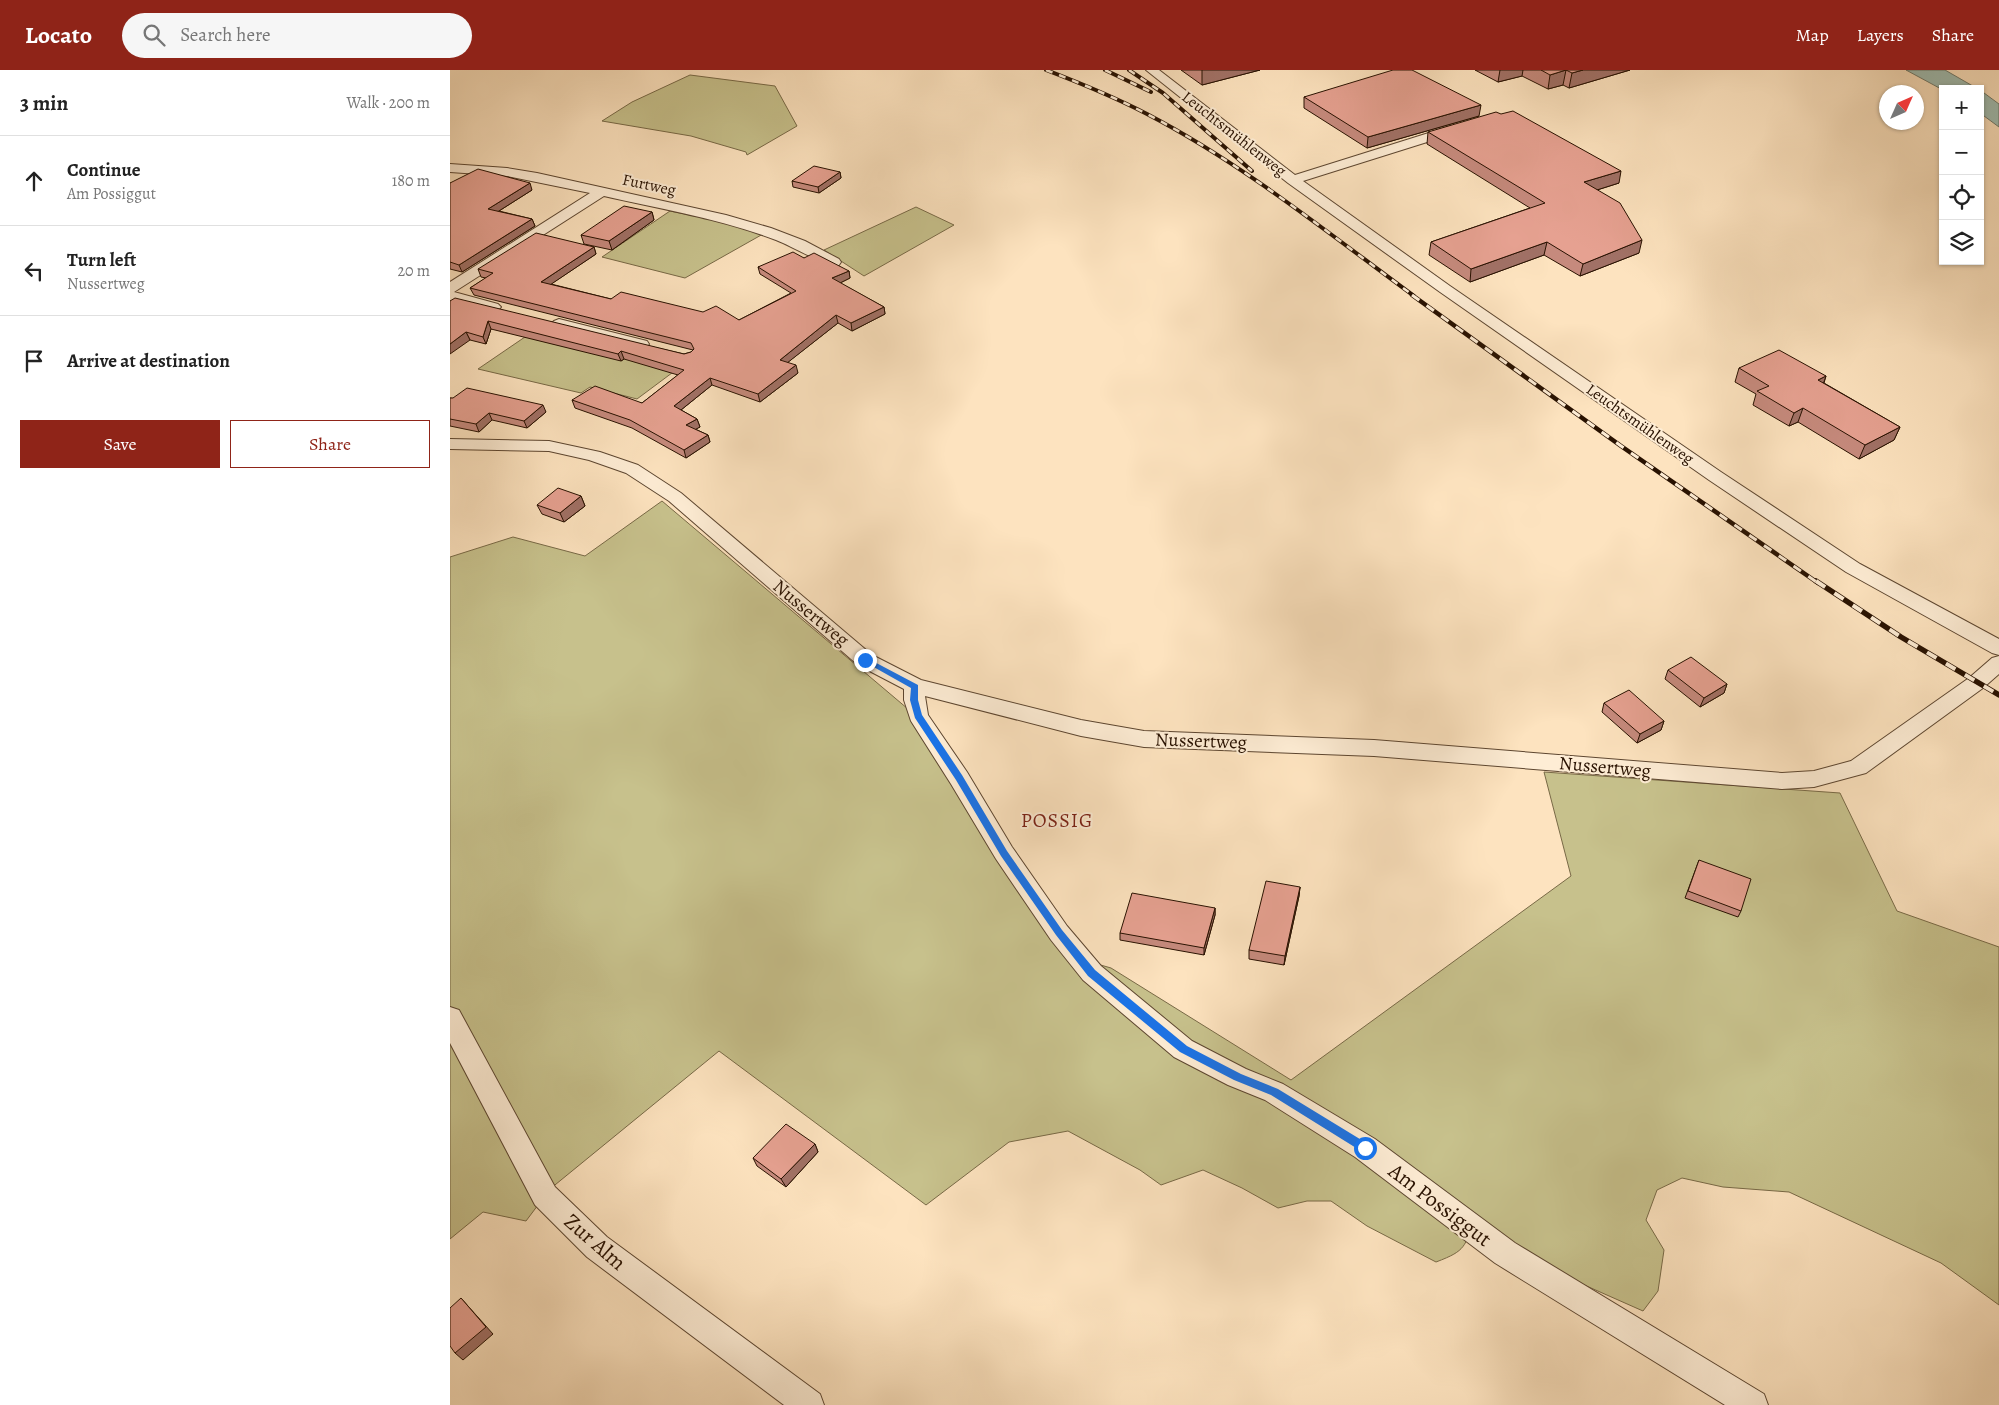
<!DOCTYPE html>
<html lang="en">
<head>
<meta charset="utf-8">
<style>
	body { margin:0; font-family:Alegreya,serif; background:#f6f6f6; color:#222 }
	.controls { position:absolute; right:15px; top:15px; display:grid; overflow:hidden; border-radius:0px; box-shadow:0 1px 4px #0004 }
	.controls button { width:45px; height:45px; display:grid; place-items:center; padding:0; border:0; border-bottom:1px solid #e0e0e0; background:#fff; color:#222; font:25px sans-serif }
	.compass { position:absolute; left:1429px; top:15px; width:45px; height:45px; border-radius:50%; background:#fff; box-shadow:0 1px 4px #0004; rotate:45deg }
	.stop { position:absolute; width:15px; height:15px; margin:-11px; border:4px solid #1a73e8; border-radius:50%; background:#fff }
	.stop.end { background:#1a73e8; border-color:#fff; box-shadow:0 1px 5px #0008 }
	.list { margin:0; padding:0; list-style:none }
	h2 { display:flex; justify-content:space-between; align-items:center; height:65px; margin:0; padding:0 20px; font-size:21px }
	h2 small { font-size:16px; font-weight:400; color:#767676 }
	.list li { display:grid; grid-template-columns:32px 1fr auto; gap:15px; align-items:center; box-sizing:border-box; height:90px; padding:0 20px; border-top:1px solid #e0e0e0 }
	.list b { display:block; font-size:19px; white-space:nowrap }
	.list p { margin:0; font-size:16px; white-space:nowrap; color:#767676 }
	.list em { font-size:16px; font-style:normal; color:#767676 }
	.actions { display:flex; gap:10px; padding:15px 20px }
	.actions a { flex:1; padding:11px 0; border:1px solid #8f2418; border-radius:0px; text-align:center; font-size:18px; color:#8f2418 }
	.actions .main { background:#8f2418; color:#fff }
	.icon { flex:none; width:28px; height:28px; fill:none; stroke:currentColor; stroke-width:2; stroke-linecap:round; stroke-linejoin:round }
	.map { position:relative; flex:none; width:1549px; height:1335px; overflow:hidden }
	header { display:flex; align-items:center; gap:30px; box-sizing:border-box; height:70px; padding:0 25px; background:#8f2418; color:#fff }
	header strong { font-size:24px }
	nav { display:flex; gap:28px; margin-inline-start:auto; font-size:18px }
	.search { width:350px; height:45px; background:#f6f6f6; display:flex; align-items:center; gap:12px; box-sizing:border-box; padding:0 18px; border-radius:28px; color:#767676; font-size:19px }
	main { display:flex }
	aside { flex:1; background:#fff }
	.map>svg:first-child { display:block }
	.green { fill:#c7c18c; stroke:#786946 }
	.water { fill:#9fbeb3; stroke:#6f796b }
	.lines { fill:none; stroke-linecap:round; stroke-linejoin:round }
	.street-casing { stroke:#5d4630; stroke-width:2 }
	.street { fill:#feedd5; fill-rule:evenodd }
	.rail-far2-casing { stroke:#281100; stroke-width:4 }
	.rail-far1-casing { stroke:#281100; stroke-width:4.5 }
	.rail-casing { stroke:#281100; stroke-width:5.5 }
	.rail-far2 { stroke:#feedd5; stroke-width:2.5; stroke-dasharray:7; stroke-linecap:butt }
	.rail-far1 { stroke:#feedd5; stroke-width:3; stroke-dasharray:9; stroke-linecap:butt }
	.rail { stroke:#feedd5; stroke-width:4; stroke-dasharray:11; stroke-linecap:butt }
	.wall { fill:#c68a7d; stroke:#281100 }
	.shaded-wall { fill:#a17166; stroke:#281100 }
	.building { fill:#e6a191; stroke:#281100 }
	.route { fill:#1a73e8 }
	.labels { text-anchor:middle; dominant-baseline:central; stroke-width:4; stroke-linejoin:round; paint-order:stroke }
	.far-street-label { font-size:16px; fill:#281100; stroke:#feedd5 }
	.street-label { font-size:19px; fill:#281100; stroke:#feedd5 }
	.neighbourhood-label { font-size:20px; letter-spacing:1px; fill:#7a1f14; stroke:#feedd5 }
	.near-street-label { font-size:22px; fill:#281100; stroke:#feedd5 }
</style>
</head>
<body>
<header>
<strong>Locato</strong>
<div class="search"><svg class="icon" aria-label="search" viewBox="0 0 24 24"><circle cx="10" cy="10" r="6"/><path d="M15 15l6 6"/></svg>Search here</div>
<nav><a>Map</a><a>Layers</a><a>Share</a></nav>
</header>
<main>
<aside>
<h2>3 min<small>Walk · 200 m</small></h2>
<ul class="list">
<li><svg class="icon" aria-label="ahead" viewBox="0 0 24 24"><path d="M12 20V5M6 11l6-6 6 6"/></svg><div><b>Continue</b><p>Am Possiggut</p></div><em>180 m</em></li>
<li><svg class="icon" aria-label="left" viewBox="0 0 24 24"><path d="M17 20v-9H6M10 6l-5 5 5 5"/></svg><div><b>Turn left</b><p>Nussertweg</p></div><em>20 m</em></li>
<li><svg class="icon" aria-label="arrive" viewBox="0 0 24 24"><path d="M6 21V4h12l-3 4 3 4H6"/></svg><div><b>Arrive at destination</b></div></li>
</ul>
<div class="actions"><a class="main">Save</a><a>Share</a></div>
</aside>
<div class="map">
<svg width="1549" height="1335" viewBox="0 0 1549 1335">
	<rect width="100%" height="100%" fill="#fde3bf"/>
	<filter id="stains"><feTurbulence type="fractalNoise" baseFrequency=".004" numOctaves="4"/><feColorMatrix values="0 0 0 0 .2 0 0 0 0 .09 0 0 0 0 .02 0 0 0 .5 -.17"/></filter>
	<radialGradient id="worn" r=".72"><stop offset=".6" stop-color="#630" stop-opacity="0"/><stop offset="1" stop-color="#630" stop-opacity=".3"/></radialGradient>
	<g class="green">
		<polygon points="240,5 325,16 347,56 297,85 296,82 241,66 152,51 182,32"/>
		<polygon points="466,137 504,155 414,206 374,180"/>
		<polygon points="220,141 279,153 313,164 235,208 152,187"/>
		<polygon points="94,254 238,291 187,329 140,317 131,323 28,299"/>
		<path d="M212,431L458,639L623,887L661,898L841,1010L1121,806L1094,702L1390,723L1447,841L1549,877V1235L1491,1193L1339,1122L1273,1117L1232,1108L1207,1120L1196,1150L1214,1180L1208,1221L1193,1241L1132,1214L1027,1150C1012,1177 1018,1180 986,1192L917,1156L881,1131H857L828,1138L792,1118L753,1100L711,1115L690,1100L618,1061L559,1072L476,1135L269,981L100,1119L76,1151L33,1142L0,1169V487L63,467L135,486Z"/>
	</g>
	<g class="water">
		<polygon points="1456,0 1495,0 1528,19 1493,20"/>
		<polygon points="1530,20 1549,34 1549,57 1530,43"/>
	</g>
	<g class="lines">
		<g class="street-casing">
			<g id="street">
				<polygon points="696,0 709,0 845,105 1001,56 1009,56 1011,59 1009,62 853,111 1000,216 1271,402 1410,494 1549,569 1549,585 1542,583 1396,502 1259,410 990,222 838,113"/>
				<path d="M0,94L57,98L87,103L276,145L321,158L355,171L389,189L391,192L389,195C378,198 340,175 326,170C271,149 211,139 154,126L4,222L48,234L51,237L48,240L43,242L0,231V212L140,123L57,106L0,102Z"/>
				<polygon points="109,249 197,271 199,274 197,277 191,279 104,257 101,254 104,251"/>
				<polygon points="0,369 99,371 150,382 188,395 231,423 422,585 471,610 631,650 694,661 924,670 1332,703 1364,701 1401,691 1519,608 1542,588 1549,586 1549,604 1533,618 1416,703 1364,717 1332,719 924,686 694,677 631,666 475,626 478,645 517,702 562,777 617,856 651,896 742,971 796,999 833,1014 925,1069 1065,1173 1314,1324 1318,1335 1275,1335 1045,1193 905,1087 815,1030 778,1015 724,987 633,910 601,870 546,789 501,714 461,651 454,630 454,619 408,595 219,431 176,403 139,390 99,381 0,379"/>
				<polygon points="0,937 9,940 105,1117 157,1167 370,1324 374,1335 334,1335 137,1187 85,1135 0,973"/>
			</g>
		</g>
		<use href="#street" class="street"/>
		<g class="rail-far2-casing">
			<g id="rail-far2">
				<path d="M596,0C630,13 664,27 697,44C793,94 878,163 964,226"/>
				<polyline points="655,0 701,22"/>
				<polyline points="679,0 713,23 802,101"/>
			</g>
		</g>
		<g class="rail-far1-casing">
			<polyline id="rail-far1" points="962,225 1171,376 1368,513"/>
		</g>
		<g class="rail-casing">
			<polyline id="rail" points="1366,511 1451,567 1549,625"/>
		</g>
		<use href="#rail-far2" class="rail-far2"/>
		<use href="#rail-far1" class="rail-far1"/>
		<use href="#rail" class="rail"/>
	</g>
	<g class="wall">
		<polygon points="731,0 810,0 752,15"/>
		<polygon points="1025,0 1180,0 1119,18 1113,15 1098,19 1072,6 1048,12"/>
		<polygon points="854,27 1029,46 917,78 854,38"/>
		<polygon points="978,62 1169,113 1147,120 1189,183 1130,206 1094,185 1020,212 979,185 981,172 1080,138 977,74"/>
		<polygon points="390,102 391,108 369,123 343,117 342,111"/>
		<polygon points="0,113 82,120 49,141 82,149 85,156 12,202 0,199"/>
		<polygon points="202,142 204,150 162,180 134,174 131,165"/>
		<polygon points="144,177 146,184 101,214 161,229 289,250 341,223 310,204 308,197 354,188 399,201 400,208 390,213 434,237 435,244 402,261 388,253 338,292 348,303 310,332 262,315 231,340 247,349 250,357 245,359 258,365 260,372 236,388 182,358 125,338 122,330 192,333 228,305 174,289 171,291 41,259 36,274 20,270 0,231 234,284 241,282 243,280 24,225 20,218 36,208 31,207 28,199"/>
		<polygon points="1289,298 1376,306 1374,313 1450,357 1444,370 1409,389 1348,352 1339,356 1303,335 1306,324 1285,312"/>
		<polygon points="0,328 96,342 77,358 42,350 29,362 0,356"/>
		<polygon points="131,426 135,436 114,452 92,444 87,435"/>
		<polygon points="1218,600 1277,614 1274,623 1250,637 1215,609"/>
		<polygon points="1154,633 1214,651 1211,660 1187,673 1152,642"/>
		<polygon points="1249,790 1291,841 1288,847 1235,828"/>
		<polygon points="850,817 849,826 834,895 799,889 799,880"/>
		<polygon points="765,838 765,845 754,885 670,870 670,863"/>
		<polygon points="365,1074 368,1082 336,1117 307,1096 303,1088"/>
	</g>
	<g class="shaded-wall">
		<polygon points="752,0 810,0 752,15"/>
		<polygon points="1050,0 1073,0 1072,6 1048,12"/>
		<polygon points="1116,0 1113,15 1098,19 1100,5"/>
		<polygon points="1133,0 1180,0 1119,18 1122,3"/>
		<polygon points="1031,35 1029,46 917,78 918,67"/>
		<polygon points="1171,101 1169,113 1131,125 1134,112"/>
		<polygon points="390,102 391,108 369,123 368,117"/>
		<polygon points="80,113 82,120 41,146 38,139"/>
		<polygon points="202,142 204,150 162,180 159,171"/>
		<polygon points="82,149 85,156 12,202 9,195"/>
		<polygon points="1192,170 1189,183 1130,206 1133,194"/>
		<polygon points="1097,172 1094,185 1020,212 1021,199"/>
		<polygon points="144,177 146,184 94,219 91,212"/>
		<polygon points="399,201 400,208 384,216 382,208"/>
		<polygon points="434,237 435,244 402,261 401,253"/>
		<polygon points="386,245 388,253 332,297 330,290"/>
		<polygon points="38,251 41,259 36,274 33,267"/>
		<polygon points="16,262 20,270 0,284 0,274"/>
		<polygon points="171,281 174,289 171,291 168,284"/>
		<polygon points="346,295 348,303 310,332 308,324"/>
		<polygon points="1376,306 1371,320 1368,310"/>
		<polygon points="260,308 262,315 226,344 224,336"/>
		<polygon points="93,335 96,342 77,358 74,351"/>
		<polygon points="1353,338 1348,352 1339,356 1344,343"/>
		<polygon points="39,343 42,350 29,362 26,354"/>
		<polygon points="247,349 250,357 239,363 236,355"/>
		<polygon points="1450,357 1444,370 1409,389 1415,375"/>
		<polygon points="258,365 260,372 236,388 234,380"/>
		<polygon points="131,426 135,436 114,452 110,443"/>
		<polygon points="1277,614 1274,623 1250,637 1254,628"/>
		<polygon points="1214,651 1211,660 1187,673 1190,664"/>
		<polygon points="850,817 849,826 834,895 835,886"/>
		<polygon points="765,838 765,845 754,885 754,878"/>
		<polygon points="365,1074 368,1082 336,1117 331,1109"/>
		<polygon points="11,1228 18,1236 43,1264 13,1290 5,1283"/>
	</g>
	<g class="building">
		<polygon points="943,0 962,0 1031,35 918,67 854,27"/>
		<polygon points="1091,0 1133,0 1122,3 1116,0 1100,5"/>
		<polygon points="1063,41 1171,101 1134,112 1170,133 1192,170 1133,194 1097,172 1021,199 981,172 1095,133 978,62 1046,42 1051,44"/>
		<polygon points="364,96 390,102 368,117 342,111"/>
		<polygon points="28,99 80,113 38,139 82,149 9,195 0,192 0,113"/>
		<polygon points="174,136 202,142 159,171 131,165"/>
		<polygon points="86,163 144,177 91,212 161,229 171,222 253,242 266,236 289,250 346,221 308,197 343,182 354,188 364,183 399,201 382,208 434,237 401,253 386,245 330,290 346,295 308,324 260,308 224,336 247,349 236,355 258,365 234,380 180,350 122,330 145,316 192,333 234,300 171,281 168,284 38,251 33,267 16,262 0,274 0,231 5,228 234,284 241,282 244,279 241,273 20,218 43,203 28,199"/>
		<polygon points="1329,280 1376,306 1368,310 1450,357 1415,375 1353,338 1344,343 1307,321 1319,316 1289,298"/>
		<polygon points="17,318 93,335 74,351 39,343 26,354 0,349 0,328 3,328"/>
		<polygon points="108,418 131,426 110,443 87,435"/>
		<polygon points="1241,587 1277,614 1254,628 1218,600"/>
		<polygon points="1179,620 1214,651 1190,664 1154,633"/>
		<polygon points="1249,790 1301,809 1291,841 1238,821"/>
		<polygon points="816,811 850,817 835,886 799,880"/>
		<polygon points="682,823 765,838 754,878 670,863"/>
		<polygon points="336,1054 365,1074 331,1109 303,1088"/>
		<polygon points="11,1228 36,1257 5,1283 0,1276 0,1238"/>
	</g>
	<polygon class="route" points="415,587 468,615 468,630 472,645 512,705 557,781 612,860 645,900 737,976 791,1004 828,1019 918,1074 920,1078 918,1081 911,1081 821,1025 784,1010 730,982 638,906 606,865 551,786 506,710 465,648 460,630 461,618 413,591 412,590"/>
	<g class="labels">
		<g class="far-street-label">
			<text transform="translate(784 64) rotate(38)">Leuchtsmühlenweg</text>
			<text transform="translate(199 115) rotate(12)">Furtweg</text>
			<text transform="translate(1190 354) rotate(35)">Leuchtsmühlenweg</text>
		</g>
		<g class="street-label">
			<text transform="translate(361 543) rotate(40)">Nussertweg</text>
			<text transform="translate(751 671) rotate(2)">Nussertweg</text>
			<text transform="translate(1155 697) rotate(5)">Nussertweg</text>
		</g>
		<g class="neighbourhood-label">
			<text x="607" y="750">POSSIG</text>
		</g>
		<g class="near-street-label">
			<text transform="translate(990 1135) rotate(37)">Am Possiggut</text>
			<text transform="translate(145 1172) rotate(41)">Zur Alm</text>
		</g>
	</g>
	<rect width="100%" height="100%" filter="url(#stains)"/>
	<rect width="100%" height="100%" fill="url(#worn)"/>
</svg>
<div class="controls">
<button>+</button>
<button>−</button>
<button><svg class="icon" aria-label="locate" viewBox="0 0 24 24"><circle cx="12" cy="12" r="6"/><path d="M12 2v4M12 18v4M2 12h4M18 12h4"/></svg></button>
<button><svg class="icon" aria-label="layers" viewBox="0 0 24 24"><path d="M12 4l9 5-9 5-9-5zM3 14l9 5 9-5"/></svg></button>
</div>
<svg class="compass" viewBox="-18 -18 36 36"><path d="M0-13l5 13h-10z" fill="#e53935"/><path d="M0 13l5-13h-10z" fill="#767676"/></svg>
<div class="stop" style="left:915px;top:1078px"></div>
<div class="stop end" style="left:415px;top:590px"></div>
</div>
</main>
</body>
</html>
